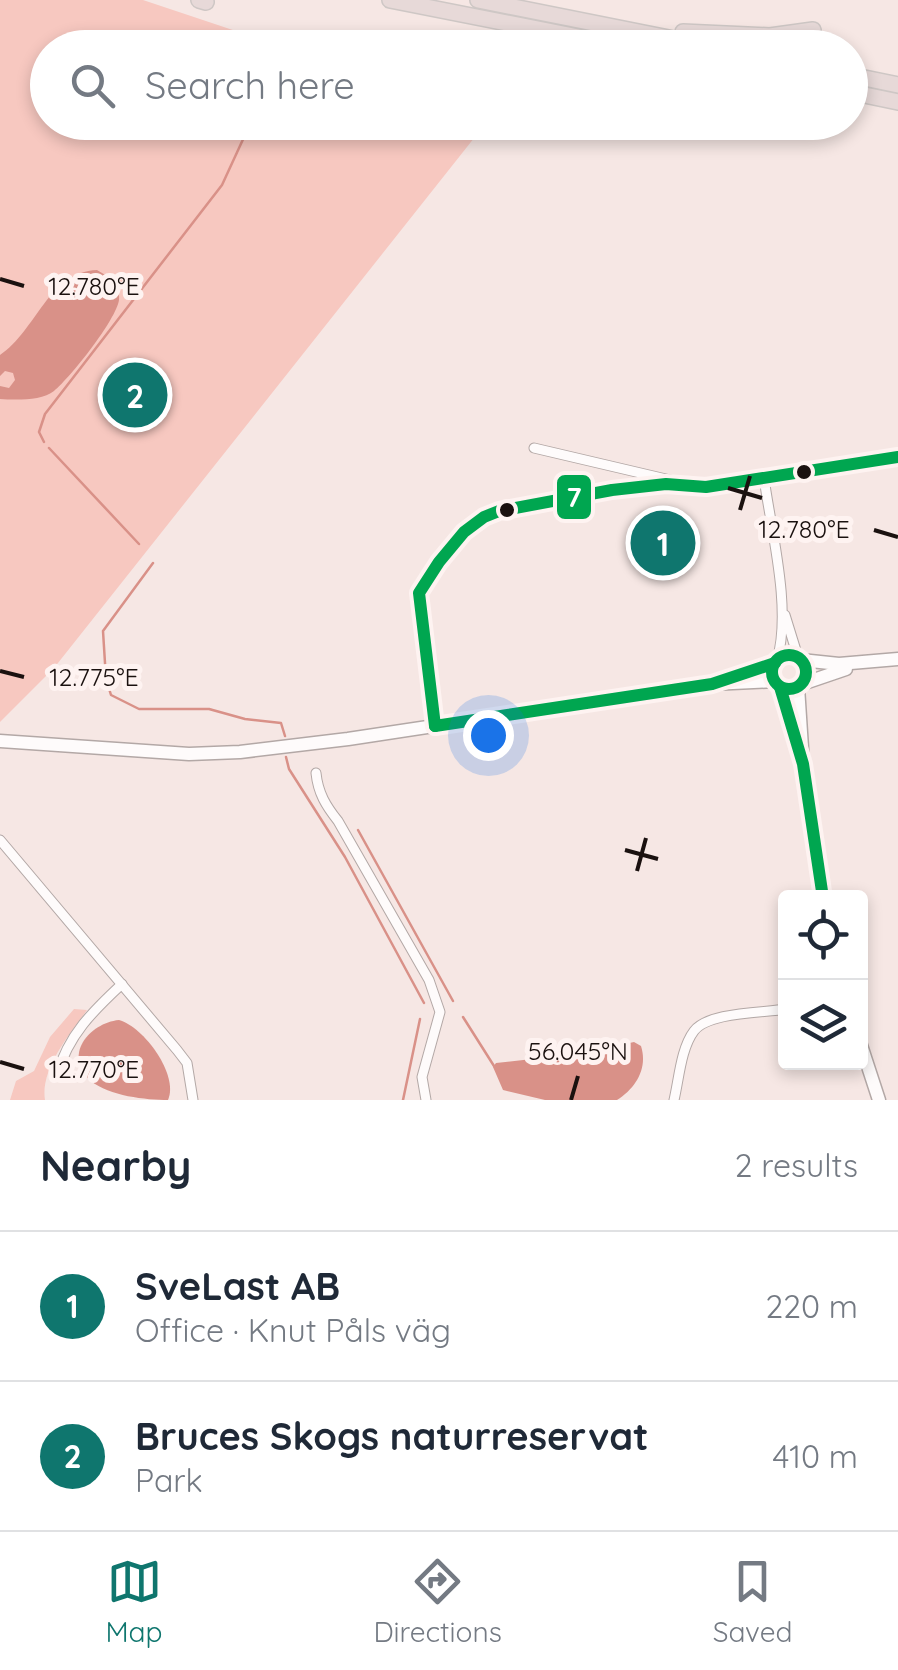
<!DOCTYPE html>
<html lang="en">
<head>
<meta charset="utf-8">
<style>
	body { margin:0; font-family:Quicksand,sans-serif; background:#f6f6f7; color:#1f2937 }
	.controls { position:absolute; right:30px; bottom:30px; display:grid; overflow:hidden; border-radius:10px; box-shadow:0 5px 15px #0003 }
	.controls button { width:90px; height:90px; display:grid; place-items:center; padding:0; border:0; border-bottom:2px solid #e0e1e3; background:#fff; color:#1f2937; font:50px sans-serif }
	.you { position:absolute; left:488px; top:735px; width:35px; height:35px; margin:-25px; border:8px solid #fff; border-radius:50%; background:#1a73e8; box-shadow:0 0 0 15px #1a73e833 }
	.badge { display:grid; place-items:center; width:65px; height:65px; border-radius:50%; background:#0f766e; color:#fff; font-size:32px; font-weight:700 }
	.pin { position:absolute; translate:-50% -50%; border:5px solid #fff; box-shadow:0 2px 10px #0006 }
	.list { margin:0; padding:0; list-style:none }
	h2 { display:flex; justify-content:space-between; align-items:center; height:130px; margin:0; padding:0 40px; font-size:42px }
	h2 small { font-size:32px; font-weight:400; color:#747a83 }
	.list li { display:grid; grid-template-columns:65px 1fr auto; gap:30px; align-items:center; box-sizing:border-box; height:150px; padding:0 40px; border-top:2px solid #e0e1e3 }
	.list b { display:block; font-size:38px; white-space:nowrap }
	.list p { margin:0; font-size:32px; white-space:nowrap; color:#747a83 }
	.list em { font-size:32px; font-style:normal; color:#747a83 }
	.icon { flex:none; width:55px; height:55px; fill:none; stroke:currentColor; stroke-width:2; stroke-linecap:round; stroke-linejoin:round }
	.map { position:relative; flex:none; width:898px; height:1100px; overflow:hidden }
	.search { position:absolute; background:#fff; box-shadow:0 5px 15px #0003; left:30px; right:30px; top:30px; height:110px; display:flex; align-items:center; gap:25px; box-sizing:border-box; padding:0 35px; border-radius:55px; color:#747a83; font-size:38px }
	.sheet { height:430px; background:#fff }
	nav { display:flex; justify-content:space-around; align-items:center; box-sizing:border-box; height:140px; border-top:2px solid #e0e1e3; background:#fff; font-size:28px; color:#747a83 }
	nav a { display:grid; justify-items:center; gap:5px }
	nav .on { color:#0f766e }
	.map>svg:first-child { display:block }
	.green { fill:#f7c8c0 }
	.water { fill:#d99188 }
	.lines { fill:none; stroke-linecap:round; stroke-linejoin:round }
	.stream { stroke:#d99188; stroke-width:2.5 }
	.street-casing { stroke:#b3a8a6; stroke-width:11 }
	.secondary-casing { stroke:#b3a8a6; stroke-width:15 }
	.highway-casing { stroke:#cec7c5; stroke-width:18 }
	.street { stroke:#fefbfb; stroke-width:9 }
	.secondary { stroke:#fefbfb; stroke-width:12 }
	.highway { stroke:#e7d9d8; stroke-width:15 }
	.bus-1-casing { stroke:#fef3f1; stroke-width:20 }
	.bus-1 { stroke:#00a650; stroke-width:12 }
	.ticks { fill:none; stroke:#1a110f; stroke-width:4 }
	.bus-dot { fill:#1a110f; stroke:#fef3f1; stroke-width:4 }
	.ticks-label { font-size:25px; text-anchor:middle; fill:#1a110f; stroke:#fef3f1; stroke-width:10; stroke-linejoin:round; paint-order:stroke }
	.line-badge { stroke:#fef3f1; stroke-width:4 }
	.badge-label { font-size:28px; text-anchor:middle; font-weight:bold; fill:#fff }
</style>
</head>
<body>
<div class="map">
<svg width="898" height="1100" viewBox="0 0 898 1100">
	<rect width="100%" height="100%" fill="#f6e7e4"/>
	<g class="green">
		<polygon points="0,0 143,0 284,47 48,48 48,122 486,123 54,668 0,722"/>
		<path d="M74,1009L87,1010C70,1034 40,1069 45,1100H10L16,1081L34,1071L50,1037Z"/>
	</g>
	<g class="water">
		<path d="M97,270C108,276 121,285 119,300C116,320 71,377 54,391C42,401 15,400 0,399V386L9,388L15,380L13,373L5,371L0,376V355C37,330 48,272 97,270Z"/>
		<path d="M119,1020C144,1027 179,1075 168,1100C146,1100 109,1096 91,1081C62,1056 89,1023 119,1020Z"/>
		<path d="M634,1042L641,1046C648,1068 636,1088 617,1100H545L503,1090L493,1067L496,1063L584,1053Z"/>
	</g>
	<g class="lines">
		<g class="stream">
			<polyline points="286,48 288,44"/>
			<polyline points="44,442 39,432 45,414 222,185 251,122"/>
			<polyline points="49,448 139,544"/>
			<polyline points="153,563 103,631 106,679 111,695 139,709 209,709 245,719 281,723 285,736"/>
			<polyline points="286,757 289,769 345,857 424,1003"/>
			<polyline points="358,830 453,1001"/>
			<polyline points="463,1017 494,1066"/>
			<polyline points="403,1100 420,1019"/>
		</g>
		<g class="street-casing">
			<g id="street">
				<polyline points="534,448 700,487 898,457"/>
				<path d="M764,478C771,530 792,609 777,660"/>
				<polyline points="419,593 435,726"/>
				<polyline points="785,615 798,657"/>
				<path d="M316,773C318,793 326,806 338,821L429,980L440,1012L422,1077L426,1100"/>
				<polyline points="0,840 177,1050 187,1063 193,1100"/>
				<path d="M57,1075C68,1035 93,1011 122,984"/>
				<path d="M674,1100C679,1079 681,1048 694,1031C708,1012 763,1013 786,1009"/>
			</g>
		</g>
		<g class="secondary-casing">
			<g id="secondary">
				<circle cx="789" cy="672" r="17"/>
				<polyline points="801,660 839,664 898,659"/>
				<polyline points="733,677 775,663"/>
				<polyline points="802,684 846,669"/>
				<polyline points="780,687 794,726"/>
				<polyline points="798,687 803,763 823,898"/>
				<polyline points="0,741 189,754 240,752 348,739 712,684 775,681"/>
				<polyline points="860,1042 879,1100"/>
			</g>
		</g>
		<g class="highway-casing">
			<g id="highway">
				<polyline points="199,0 206,2"/>
				<polyline points="390,0 634,48"/>
				<polyline points="478,0 719,48"/>
				<polyline points="683,32 770,36 813,30"/>
				<polyline points="455,48 497,42 571,44"/>
				<polyline points="850,75 898,85"/>
				<polyline points="850,92 898,102"/>
			</g>
		</g>
		<use href="#street" class="street"/>
		<use href="#secondary" class="secondary"/>
		<use href="#highway" class="highway"/>
		<g class="bus-1-casing">
			<g id="bus-1">
				<circle cx="789" cy="672" r="17"/>
				<polyline points="780,687 803,764 823,898"/>
				<polyline points="435,726 419,593 439,562 464,532 484,517 499,511 612,490 666,484 706,487 898,457"/>
				<polyline points="435,726 712,684 775,663"/>
			</g>
		</g>
		<use href="#bus-1" class="bus-1"/>
	</g>
	<path class="ticks" d="M0,279L24,286M728,488L762,498M740,510L750,476M874,530L898,537M0,671L24,677M625,850L658,859M637,871L646,838M0,1062L24,1069M571,1100L578,1076"/>
	<g class="bus-dot">
		<circle cx="804" cy="472" r="9"/>
		<circle cx="507" cy="510" r="9"/>
	</g>
	<g class="ticks-label">
		<text x="94" y="295">12.780°E</text>
		<text x="804" y="538">12.780°E</text>
		<text x="94" y="686">12.775°E</text>
		<text x="578" y="1060">56.045°N</text>
		<text x="94" y="1078">12.770°E</text>
	</g>
	<rect class="line-badge" x="555" y="473" width="38" height="48" rx="10" fill="#00a650"/>
	<g class="badge-label">
		<text x="574" y="507">7</text>
	</g>
</svg>
<div class="controls">
<button><svg class="icon" aria-label="locate" viewBox="0 0 24 24"><circle cx="12" cy="12" r="6"/><path d="M12 2v4M12 18v4M2 12h4M18 12h4"/></svg></button>
<button><svg class="icon" aria-label="layers" viewBox="0 0 24 24"><path d="M12 4l9 5-9 5-9-5zM3 14l9 5 9-5"/></svg></button>
</div>
<div class="you"></div>
<div class="pin badge" style="left:663px;top:543px">1</div>
<div class="pin badge" style="left:135px;top:395px">2</div>
<div class="search"><svg class="icon" aria-label="search" viewBox="0 0 24 24"><circle cx="10" cy="10" r="6"/><path d="M15 15l6 6"/></svg>Search here</div>
</div>
<section class="sheet">
<h2>Nearby<small>2 results</small></h2>
<ul class="list">
<li><span class="badge">1</span><div><b>SveLast AB</b><p>Office · Knut Påls väg</p></div><em>220 m</em></li>
<li><span class="badge">2</span><div><b>Bruces Skogs naturreservat</b><p>Park</p></div><em>410 m</em></li>
</ul>
</section>
<nav>
<a class="on"><svg class="icon" aria-label="map" viewBox="0 0 24 24"><path d="M3 6l6-2 6 2 6-2v14l-6 2-6-2-6 2zM9 4v14M15 6v14"/></svg>Map</a>
<a><svg class="icon" aria-label="directions" viewBox="0 0 24 24"><path d="M12 3l9 9-9 9-9-9zM9 14v-3h6M13 9l2 2-2 2"/></svg>Directions</a>
<a><svg class="icon" aria-label="saved" viewBox="0 0 24 24"><path d="M7 4h10v16l-5-4-5 4z"/></svg>Saved</a>
</nav>
</body>
</html>
